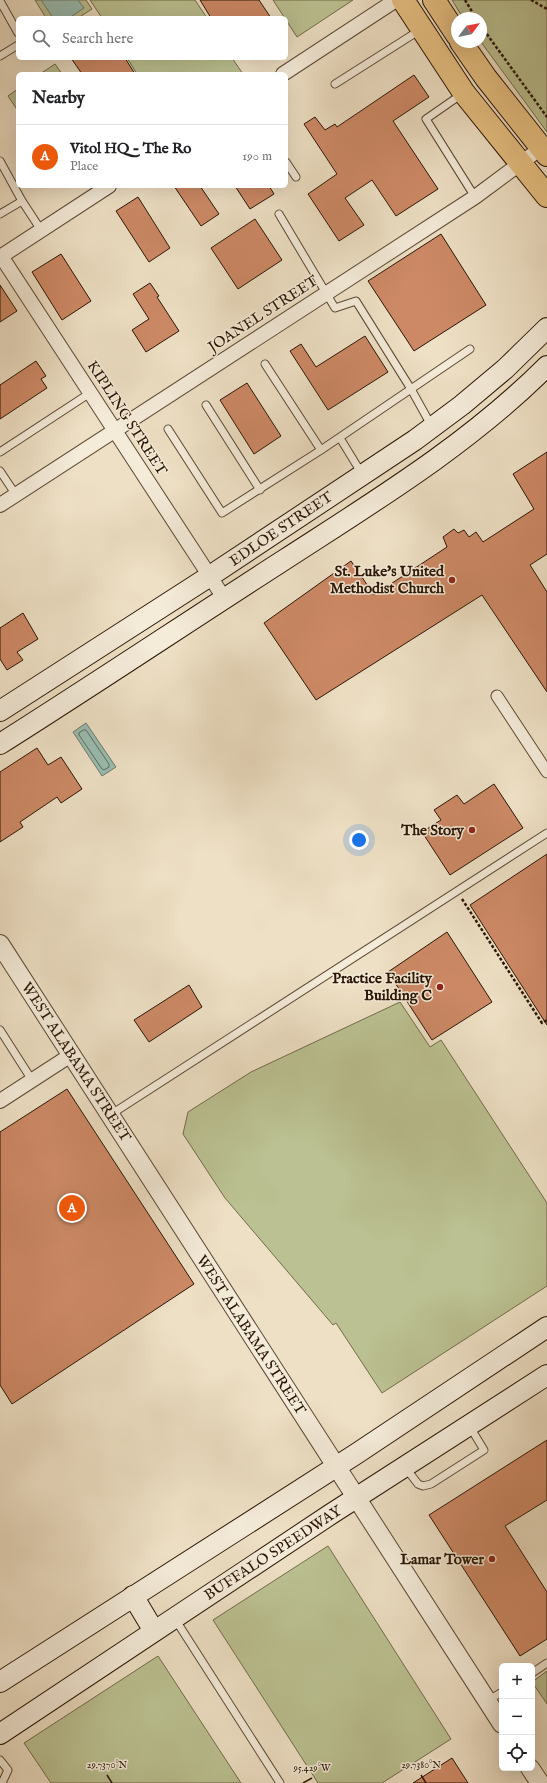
<!DOCTYPE html>
<html lang="en">
<head>
<meta charset="utf-8">
<style>
	body { margin:0; font-family:"IM FELL English",serif; background:#f6f6f6; color:#202124 }
	.controls { position:absolute; right:12px; bottom:12px; display:grid; overflow:hidden; border-radius:6px; box-shadow:0 4px 16px #0002 }
	.controls button { width:36px; height:36px; display:grid; place-items:center; padding:0; border:0; border-bottom:1px solid #e0e0e0; background:#fff; color:#202124; font:20px sans-serif }
	.compass { position:absolute; left:451px; top:12px; width:36px; height:36px; border-radius:50%; background:#fff; box-shadow:0 4px 16px #0002; rotate:58deg }
	.you { position:absolute; left:359px; top:840px; width:14px; height:14px; margin:-10px; border:3px solid #fff; border-radius:50%; background:#1a73e8; box-shadow:0 0 0 6px #1a73e833 }
	.badge { display:grid; place-items:center; width:26px; height:26px; border-radius:50%; background:#ea580c; color:#fff; font-size:13px; font-weight:700 }
	.pin { position:absolute; translate:-50% -50%; border:2px solid #fff; box-shadow:0 1px 4px #0006 }
	.list { margin:0; padding:0; list-style:none }
	h2 { display:flex; justify-content:space-between; align-items:center; height:52px; margin:0; padding:0 16px; font-size:17px }
	h2 small { font-size:13px; font-weight:400; color:#757577 }
	.list li { display:grid; grid-template-columns:26px 1fr auto; gap:12px; align-items:center; box-sizing:border-box; height:64px; padding:0 16px; border-top:1px solid #e0e0e0 }
	.list b { display:block; font-size:15px; white-space:nowrap }
	.list p { margin:0; font-size:13px; white-space:nowrap; color:#757577 }
	.list em { font-size:13px; font-style:normal; color:#757577 }
	.icon { flex:none; width:22px; height:22px; fill:none; stroke:currentColor; stroke-width:2; stroke-linecap:round; stroke-linejoin:round }
	.map { position:relative; flex:none; width:547px; height:1783px; overflow:hidden }
	.search { position:absolute; background:#fff; box-shadow:0 4px 16px #0002; left:16px; top:16px; width:272px; height:44px; display:flex; align-items:center; gap:10px; box-sizing:border-box; padding:0 14px; border-radius:6px; color:#757577; font-size:15px }
	.panel { position:absolute; background:#fff; box-shadow:0 4px 16px #0002; left:16px; top:72px; width:272px; height:116px; border-radius:6px }
	.map>svg:first-child { display:block }
	.green { fill:#bbc192; stroke:#726b4b }
	.water { fill:#99bdb3; stroke:#6d7a6d }
	.lines { fill:none; stroke-linecap:round; stroke-linejoin:round }
	.shore { stroke:#62695c; stroke-width:1 }
	.building { fill:#cd8966; stroke:#2a1504 }
	.service-casing { stroke:#5b4834; stroke-width:9 }
	.pedestrian-casing { stroke:#5b4834; stroke-width:13 }
	.minor-casing { stroke:#5b4834; stroke-width:16 }
	.tertiary-casing { stroke:#5b4834; stroke-width:20 }
	.secondary-casing { stroke:#2a1504; stroke-width:22 }
	.primary-casing { stroke:#2a1504; stroke-width:24 }
	.path { stroke:#2a1504; stroke-width:2.5; stroke-dasharray:3 2; stroke-linecap:butt }
	.service { stroke:#f4ebd9; stroke-width:7 }
	.pedestrian { stroke:#f4ebd9; stroke-width:11 }
	.minor { stroke:#f4ebd9; stroke-width:14 }
	.tertiary { stroke:#f4ebd9; stroke-width:18 }
	.secondary { stroke:#f4ebd9; stroke-width:20 }
	.primary { stroke:#e7c082; stroke-width:22 }
	.ticks { fill:none; stroke:#2a1504; stroke-width:1.5 }
	.poi-dot { fill:#8f2418; stroke:#f4ebd9; stroke-width:1.5 }
	.labels { text-anchor:middle; dominant-baseline:central; stroke-width:3; stroke-linejoin:round; paint-order:stroke }
	.street-label { font-size:15px; fill:#2a1504; stroke:#f4ebd9 }
	.poi-label { font-size:15px; font-weight:bold; fill:#2a1504; stroke:#f4ebd9; text-anchor:end }
	.ticks-label { font-size:10px; text-anchor:middle; fill:#2a1504; stroke:#f4ebd9; stroke-width:3; stroke-linejoin:round; paint-order:stroke }
</style>
</head>
<body>
<div class="map">
<svg width="547" height="1783" viewBox="0 0 547 1783">
	<rect width="100%" height="100%" fill="#eee0c5"/>
	<filter id="stains"><feTurbulence type="fractalNoise" baseFrequency=".005" numOctaves="4"/><feColorMatrix values="0 0 0 0 .2 0 0 0 0 .09 0 0 0 0 .02 0 0 0 .5 -.17"/></filter>
	<radialGradient id="worn" r=".72"><stop offset=".6" stop-color="#630" stop-opacity="0"/><stop offset="1" stop-color="#630" stop-opacity=".3"/></radialGradient>
	<g class="green">
		<polygon points="35,0 86,0 92,9 78,18 46,18"/>
		<polygon points="90,0 195,0 207,18 102,18"/>
		<polygon points="273,0 353,0 297,37"/>
		<polygon points="452,0 547,0 547,132 481,42 481,18 463,18"/>
		<polygon points="127,58 232,58 243,74 137,74"/>
		<polygon points="55,64 62,74 40,74"/>
		<polygon points="18,89 18,111 8,96"/>
		<polygon points="400,1002 430,1047 441,1040 547,1203 547,1286 382,1393 336,1323 333,1325 225,1198 183,1134 188,1112 251,1072"/>
		<polygon points="328,1546 451,1739 382,1783 318,1783 213,1620"/>
		<polygon points="158,1656 241,1783 51,1783 24,1743"/>
		<polygon points="547,1671 547,1704 532,1682"/>
	</g>
	<g class="water">
		<polygon points="41,0 78,0 84,8 69,18 53,18"/>
		<polygon points="86,723 116,767 102,776 73,732"/>
	</g>
	<g class="lines">
		<polygon class="shore" points="84,730 86,730 109,764 109,767 104,770 102,769 79,735 79,733"/>
	</g>
	<g class="building">
		<polygon points="200,0 259,0 271,18 211,18"/>
		<polygon points="71,58 125,58 135,74 82,74"/>
		<polygon points="414,75 429,97 393,121 438,189 396,216 372,180 345,198 364,225 339,241 308,194 337,174 304,124 315,117 325,130 335,124 337,127"/>
		<polygon points="174,186 200,186 219,214 201,226"/>
		<polygon points="235,186 269,186 274,194 250,209"/>
		<polygon points="138,197 170,248 149,262 116,211"/>
		<polygon points="255,219 282,260 238,289 211,248"/>
		<polygon points="441,234 486,305 414,351 368,281"/>
		<polygon points="61,254 91,301 62,320 32,272"/>
		<polygon points="150,283 159,296 157,297 179,331 146,352 132,330 149,319 133,294"/>
		<polygon points="0,285 17,311 0,322"/>
		<polygon points="365,336 388,372 328,410 290,351 301,344 316,367"/>
		<polygon points="36,361 46,376 41,379 47,388 0,419 0,385"/>
		<polygon points="247,383 281,436 254,454 220,400"/>
		<polygon points="547,452 547,554 530,565 547,592 547,692 482,595 316,700 264,623 351,561 374,595 447,547 443,537 454,529 458,533 464,530 469,537 476,532 483,542 534,509 513,474"/>
		<polygon points="23,613 38,639 17,652 23,660 7,670 0,659 0,628"/>
		<polygon points="37,748 48,765 61,757 82,789 61,803 57,797 20,822 23,827 0,842 0,772"/>
		<polygon points="494,784 523,828 450,875 422,832 441,820 434,810 457,795 464,804"/>
		<polygon points="547,854 547,1025 470,905"/>
		<polygon points="447,932 492,1002 432,1040 388,972"/>
		<polygon points="189,985 202,1007 149,1042 134,1020"/>
		<polygon points="67,1089 194,1284 12,1404 0,1385 0,1132"/>
		<polygon points="547,1440 547,1500 505,1526 547,1592 547,1639 520,1656 429,1515"/>
		<polygon points="452,1758 468,1783 413,1783"/>
	</g>
	<g class="lines">
		<g class="service-casing">
			<g id="service">
				<polyline points="0,1 18,33"/>
				<polyline points="0,56 18,45"/>
				<polyline points="335,84 420,30"/>
				<polyline points="462,94 426,119 475,197"/>
				<polyline points="0,161 22,201 41,230"/>
				<polyline points="286,162 296,177"/>
				<polyline points="0,214 22,201"/>
				<polyline points="279,214 335,308 356,301 411,389 470,349"/>
				<polyline points="265,364 321,450 411,389 431,425"/>
				<polyline points="206,405 260,490"/>
				<polyline points="168,429 222,513 321,450"/>
				<polyline points="340,438 362,474"/>
				<polyline points="0,452 90,393"/>
				<polyline points="0,471 16,495"/>
				<polyline points="0,1030 32,1080"/>
				<polyline points="110,1115 547,833"/>
				<polyline points="405,1467 418,1484 423,1486 431,1484 484,1450 470,1427"/>
				<polyline points="175,1619 280,1783"/>
				<polyline points="532,1673 547,1663"/>
				<polyline points="487,1701 502,1692"/>
				<polyline points="0,1760 8,1770 2,1783"/>
			</g>
		</g>
		<g class="pedestrian-casing">
			<polyline id="pedestrian" points="497,696 547,772"/>
		</g>
		<g class="minor-casing">
			<g id="minor">
				<polyline points="283,74 396,0"/>
				<polyline points="1,256 224,598"/>
				<polyline points="0,257 109,186"/>
				<polyline points="0,505 475,197 541,148"/>
				<polyline points="0,1101 71,1055"/>
			</g>
		</g>
		<g class="tertiary-casing">
			<g id="tertiary">
				<polyline points="0,944 502,1724"/>
				<polyline points="530,1768 540,1783"/>
			</g>
		</g>
		<g class="secondary-casing">
			<g id="secondary">
				<polyline points="0,711 210,576 415,440 462,405 505,369 547,328"/>
				<path d="M0,744C95,684 189,621 284,560C375,501 469,444 547,366"/>
				<polyline points="133,1596 154,1631"/>
				<polyline points="0,1682 356,1454 547,1327"/>
				<polyline points="0,1734 331,1514 547,1375"/>
			</g>
		</g>
		<g class="primary-casing">
			<g id="primary">
				<polyline points="403,0 464,93 547,196"/>
				<polyline points="434,0 457,35"/>
				<polyline points="461,42 486,78 547,155"/>
			</g>
		</g>
		<g class="path">
			<polyline points="465,0 476,18"/>
			<polyline points="531,0 547,9"/>
			<polyline points="481,26 547,117"/>
			<polyline points="462,899 542,1023 547,1020"/>
		</g>
		<use href="#service" class="service"/>
		<use href="#pedestrian" class="pedestrian"/>
		<use href="#minor" class="minor"/>
		<use href="#tertiary" class="tertiary"/>
		<use href="#secondary" class="secondary"/>
		<use href="#primary" class="primary"/>
	</g>
	<path class="ticks" d="M107,1775L112,1783M421,1775L426,1783M303,1783L312,1778"/>
	<g class="poi-dot">
		<circle cx="452" cy="580" r="4"/>
		<circle cx="472" cy="830" r="4"/>
		<circle cx="440" cy="987" r="4"/>
		<circle cx="492" cy="1559" r="4"/>
	</g>
	<g class="labels">
		<g class="street-label">
			<text transform="translate(263 314) rotate(-33)">JOANEL STREET</text>
			<text transform="translate(127 418) rotate(57)">KIPLING STREET</text>
			<text transform="translate(281 529) rotate(-34)">EDLOE STREET</text>
			<text transform="translate(76 1062) rotate(57)">WEST ALABAMA STREET</text>
			<text transform="translate(251 1335) rotate(57)">WEST ALABAMA STREET</text>
			<text transform="translate(273 1553) rotate(-33)">BUFFALO SPEEDWAY</text>
		</g>
		<g class="poi-label">
			<text x="444" y="571">St. Luke's United<tspan x="444" dy="17">Methodist Church</tspan></text>
			<text x="464" y="830">The Story</text>
			<text x="432" y="978">Practice Facility<tspan x="432" dy="17">Building C</tspan></text>
			<text x="484" y="1559">Lamar Tower</text>
		</g>
	</g>
	<g class="ticks-label">
		<text x="107" y="1768">29.7370°N</text>
		<text x="421" y="1768">29.7380°N</text>
		<text x="312" y="1771">95.429°W</text>
	</g>
	<rect width="100%" height="100%" filter="url(#stains)"/>
	<rect width="100%" height="100%" fill="url(#worn)"/>
</svg>
<div class="controls">
<button>+</button>
<button>−</button>
<button><svg class="icon" aria-label="locate" viewBox="0 0 24 24"><circle cx="12" cy="12" r="6"/><path d="M12 2v4M12 18v4M2 12h4M18 12h4"/></svg></button>
</div>
<svg class="compass" viewBox="-18 -18 36 36"><path d="M0-13l5 13h-10z" fill="#e53935"/><path d="M0 13l5-13h-10z" fill="#757577"/></svg>
<div class="you"></div>
<div class="pin badge" style="left:72px;top:1208px">A</div>
<div class="search"><svg class="icon" aria-label="search" viewBox="0 0 24 24"><circle cx="10" cy="10" r="6"/><path d="M15 15l6 6"/></svg>Search here</div>
<section class="panel">
<h2>Nearby<small></small></h2>
<ul class="list">
<li><span class="badge">A</span><div><b>Vitol HQ - The Ro</b><p>Place</p></div><em>190 m</em></li>
</ul>
</section>
</div>
</body>
</html>
